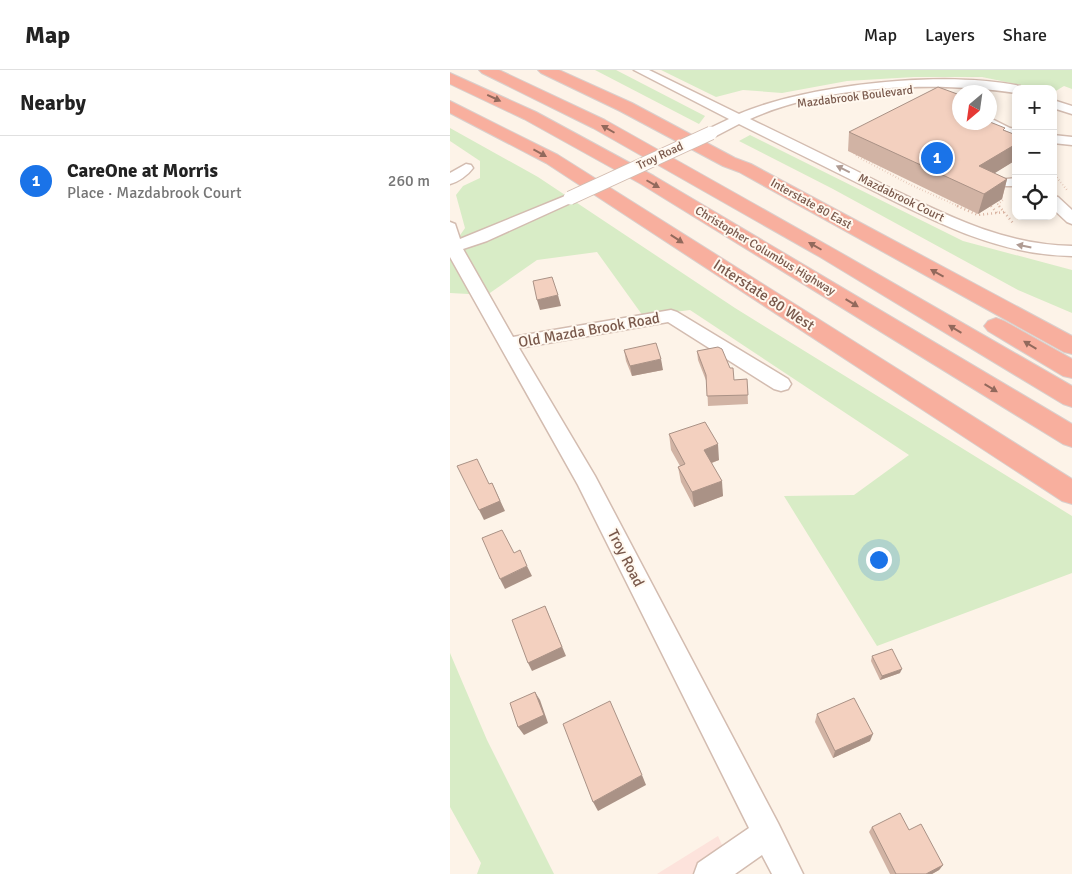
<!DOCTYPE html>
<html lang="en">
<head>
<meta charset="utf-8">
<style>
	body { margin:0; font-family:Signika,sans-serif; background:#f6f6f6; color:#222 }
	.controls { position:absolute; right:15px; top:15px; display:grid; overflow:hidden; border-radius:10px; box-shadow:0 2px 8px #0003 }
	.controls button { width:45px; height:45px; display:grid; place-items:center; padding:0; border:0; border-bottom:1px solid #e0e0e0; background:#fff; color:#222; font:25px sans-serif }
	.compass { position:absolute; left:502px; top:15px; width:45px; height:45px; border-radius:50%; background:#fff; box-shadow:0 2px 8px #0003; rotate:209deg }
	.you { position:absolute; left:428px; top:489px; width:18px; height:18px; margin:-12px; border:4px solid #fff; border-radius:50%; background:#1a73e8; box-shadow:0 0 0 8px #1a73e833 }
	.badge { display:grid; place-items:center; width:32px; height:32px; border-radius:50%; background:#1a73e8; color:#fff; font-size:16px; font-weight:700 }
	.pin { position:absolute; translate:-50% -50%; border:2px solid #fff; box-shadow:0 1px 5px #0006 }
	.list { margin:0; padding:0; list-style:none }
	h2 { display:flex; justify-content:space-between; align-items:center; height:65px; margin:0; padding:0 20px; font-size:21px }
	h2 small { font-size:16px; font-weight:400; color:#767676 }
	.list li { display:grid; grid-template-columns:32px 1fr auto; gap:15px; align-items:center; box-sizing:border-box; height:90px; padding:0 20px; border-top:1px solid #e0e0e0 }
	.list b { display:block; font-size:19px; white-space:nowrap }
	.list p { margin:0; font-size:16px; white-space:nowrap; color:#767676 }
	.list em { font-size:16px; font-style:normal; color:#767676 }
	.icon { flex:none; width:28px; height:28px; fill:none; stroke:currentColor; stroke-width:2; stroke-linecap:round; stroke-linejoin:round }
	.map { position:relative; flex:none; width:622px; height:804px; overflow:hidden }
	header { display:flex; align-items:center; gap:30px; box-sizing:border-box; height:70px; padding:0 25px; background:#fff; border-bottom:1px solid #e0e0e0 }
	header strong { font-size:24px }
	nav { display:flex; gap:28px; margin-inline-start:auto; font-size:18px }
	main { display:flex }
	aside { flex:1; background:#fff }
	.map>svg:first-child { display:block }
	.commercial { fill:#fde3dc }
	.green { fill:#d8ecc6 }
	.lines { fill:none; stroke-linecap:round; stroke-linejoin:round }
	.minor-casing { stroke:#d3bcb0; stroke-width:3 }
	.highway-casing { stroke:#d9d0cd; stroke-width:2 }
	.path-far1 { stroke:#d9b3a1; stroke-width:2; stroke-dasharray:0.5 2.5; stroke-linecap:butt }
	.path { stroke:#d9b3a1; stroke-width:2.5; stroke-dasharray:1 3; stroke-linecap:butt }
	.minor { fill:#fff; fill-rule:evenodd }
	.highway { fill:#f8af9e; fill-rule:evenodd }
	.minor-bridge-casing { stroke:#d3bcb0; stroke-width:15; stroke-linecap:butt }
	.minor-bridge { stroke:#fff; stroke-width:13 }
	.wall { fill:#d1b3a4 }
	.shaded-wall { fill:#aa9286 }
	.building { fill:#f3d0bf; stroke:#aa9286 }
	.oneway { fill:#92695c }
	.oneway2 { fill:#af9b93 }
	.labels { text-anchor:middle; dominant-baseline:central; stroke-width:4; stroke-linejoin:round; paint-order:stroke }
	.far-street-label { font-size:12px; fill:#79584b; stroke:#fff8ef }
	.street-label { font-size:15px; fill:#79584b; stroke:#fff8ef }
</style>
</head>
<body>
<header>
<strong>Map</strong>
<nav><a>Map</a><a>Layers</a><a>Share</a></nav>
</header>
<main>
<aside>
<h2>Nearby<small></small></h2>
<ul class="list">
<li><span class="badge">1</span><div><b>CareOne at Morris</b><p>Place · Mazdabrook Court</p></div><em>260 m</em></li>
</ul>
</aside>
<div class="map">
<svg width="622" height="804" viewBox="0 0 622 804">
	<rect width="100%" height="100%" fill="#fdf3e8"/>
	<polygon class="commercial" points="268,766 285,804 207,804"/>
	<g class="green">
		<polygon points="145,0 166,0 255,46 249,54"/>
		<polygon points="211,0 622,0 622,19 614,16 604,22 603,19 590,19 532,7 464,7 397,11 332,23 293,20 266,27"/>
		<polygon points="0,58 88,107 285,238 622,446 622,503 427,576 334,426 404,425 459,385 240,240 193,246 147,182 87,190 37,225 0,223 0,180 15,158 6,125 13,116 30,108 30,91 0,71"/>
		<polygon points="300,65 513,171 622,200 622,243 568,220 383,119 289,71"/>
		<polygon points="0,583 37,670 104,804 27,804 31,793 0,737"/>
	</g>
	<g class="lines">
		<g class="minor-casing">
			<g id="minor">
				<path d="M184,0H199L289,44C359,14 497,0 570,16L572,19H566V23C485,11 375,15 300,49C345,71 391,93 436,116C496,145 554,175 622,176V186C548,185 486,152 422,120C378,98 333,76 289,54L266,66H256L254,63L256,60L279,49Z"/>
				<polygon points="603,30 622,36 622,44 603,38"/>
				<polygon points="540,48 560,58 566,59 566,67 552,65 533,55 532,52 540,52"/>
				<polygon points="603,65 622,67 622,75 603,73"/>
				<path d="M16,94L21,95L23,98C18,105 8,112 0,114V103Z"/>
				<polygon points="566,108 566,116 548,116 546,113 548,110"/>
				<polygon points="120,124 125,125 127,128 125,131 37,171 13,179 63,267 221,240 227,242 338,309 341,314 338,319 331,321 324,319 218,252 69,278 145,406 328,753 353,804 322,804 312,785 285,804 244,804 248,793 299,758 128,415 0,187 0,152 5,154 10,169"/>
				<polygon points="603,126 608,127 622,140 622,154 617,152 603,139"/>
			</g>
		</g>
		<g class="highway-casing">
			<g id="highway">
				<polygon points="29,0 49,0 155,50 384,179 622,316 622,337 613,334 370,187 143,58 32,3"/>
				<polygon points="88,0 109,0 182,33 285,88 301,94 622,266 622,284 614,282 289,102 273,96 170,41 91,3"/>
				<polygon points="0,3 86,42 204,106 622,354 622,377 613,374 191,114 74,49 0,14"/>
				<polygon points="0,31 108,85 622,409 622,434 612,431 96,93 0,43"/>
				<polygon points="546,248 554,251 622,289 622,308 613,306 538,261 534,256 538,251"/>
			</g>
		</g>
		<g class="path-far1">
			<polyline points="402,81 408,87 461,115 510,137"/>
			<polyline points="603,93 605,82"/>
			<polyline points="603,103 617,120"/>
			<polyline points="549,126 553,130 548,134 550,137"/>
		</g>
		<g class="path">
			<polyline points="507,136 528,145 555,142"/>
			<polyline points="541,136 547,143"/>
			<polyline points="549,136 563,153"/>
		</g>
		<use href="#minor" class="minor"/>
		<use href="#highway" class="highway"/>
		<g class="minor-bridge-casing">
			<polyline id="minor-bridge" points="120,128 261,63"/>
		</g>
		<use href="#minor-bridge" class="minor-bridge"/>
	</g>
	<g class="wall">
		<polygon points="510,52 554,60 566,65 566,90 544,103 557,109 552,129 528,144 398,81 399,62"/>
		<polygon points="174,280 213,300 182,306 176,291"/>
		<polygon points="247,281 284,310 297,309 298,334 258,336 257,313 248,290"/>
		<polygon points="219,364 269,390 262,393 273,426 244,437 231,412 228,397 230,396 221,380"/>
		<polygon points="422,586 450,603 430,610 421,591"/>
		<polygon points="367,644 420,671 383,688 365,652"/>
		<polygon points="422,757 459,760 493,795 489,800 482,804 440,804 419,762"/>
	</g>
	<g class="shaded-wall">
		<polygon points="566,66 564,75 566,74 566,90 524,116 529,96"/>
		<polygon points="557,109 552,129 528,144 534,124"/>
		<polygon points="108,225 111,236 90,240 87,230"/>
		<polygon points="211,289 213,300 182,306 180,296"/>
		<polygon points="268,374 269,390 255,395 254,380"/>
		<polygon points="272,411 273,426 244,437 242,422"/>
		<polygon points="42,413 55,441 34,450 29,440"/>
		<polygon points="77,496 82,506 55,519 50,509"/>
		<polygon points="95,536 116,586 82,601 78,593"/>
		<polygon points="452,599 450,603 430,610 432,606"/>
		<polygon points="85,622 90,630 98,653 74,665 68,657"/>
		<polygon points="423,664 420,671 383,688 385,681"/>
		<polygon points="192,705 196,715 148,741 143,732"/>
		<polygon points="493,795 489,800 482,804 476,804"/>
	</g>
	<g class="building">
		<polygon points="488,17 510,25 510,52 540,52 555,58 553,60 566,65 563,67 566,68 566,74 529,96 557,109 534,124 399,62"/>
		<polygon points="102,207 108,225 87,230 83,211"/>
		<polygon points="206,273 211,289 180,296 174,280"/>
		<polygon points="268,277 272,279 280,298 283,298 284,310 297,309 298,325 257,326 256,305 247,281"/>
		<polygon points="255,352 268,374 254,380 272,411 242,422 228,397 235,394 219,364"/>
		<polygon points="27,389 39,414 42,413 50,431 29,440 7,396"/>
		<polygon points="52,460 64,483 70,480 77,496 50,509 32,468"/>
		<polygon points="95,536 112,577 78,593 62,550"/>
		<polygon points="442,579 452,599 432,606 422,586"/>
		<polygon points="85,622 94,645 68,657 60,633"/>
		<polygon points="404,628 423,664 385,681 367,644"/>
		<polygon points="160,631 192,705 143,732 113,654"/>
		<polygon points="450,743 459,760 471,754 493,795 476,804 446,804 422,757"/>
	</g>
	<defs><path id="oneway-solid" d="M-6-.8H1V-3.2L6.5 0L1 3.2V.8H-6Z" transform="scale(1.25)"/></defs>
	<g class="oneway">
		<use href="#oneway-solid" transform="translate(44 28) rotate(25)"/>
		<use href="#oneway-solid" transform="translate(158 59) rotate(-150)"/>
		<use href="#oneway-solid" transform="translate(90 83) rotate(29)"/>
		<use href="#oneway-solid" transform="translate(203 114) rotate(30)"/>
		<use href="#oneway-solid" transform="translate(227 169) rotate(33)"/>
		<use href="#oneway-solid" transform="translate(365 176) rotate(-150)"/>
		<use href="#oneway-solid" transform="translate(487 203) rotate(-151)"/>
		<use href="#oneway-solid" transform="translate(402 233) rotate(31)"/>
		<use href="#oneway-solid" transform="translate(505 259) rotate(-149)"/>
		<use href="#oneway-solid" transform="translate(580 275) rotate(-149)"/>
		<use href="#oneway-solid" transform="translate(541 318) rotate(31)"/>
	</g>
	<g class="oneway2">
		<use href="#oneway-solid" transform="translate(393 99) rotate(-154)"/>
		<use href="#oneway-solid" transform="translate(574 176) rotate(-169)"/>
	</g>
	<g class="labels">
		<g class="far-street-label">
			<text transform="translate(405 27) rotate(-7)">Mazdabrook Boulevard</text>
			<text transform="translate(210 86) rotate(-25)">Troy Road</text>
			<text transform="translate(451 128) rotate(26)">Mazdabrook Court</text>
			<text transform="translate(361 134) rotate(29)">Interstate 80 East</text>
			<text transform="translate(315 181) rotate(31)">Christopher Columbus Highway</text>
		</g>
		<g class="street-label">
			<text transform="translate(314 225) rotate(33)">Interstate 80 West</text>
			<text transform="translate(139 260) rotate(-10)">Old Mazda Brook Road</text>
			<text transform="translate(176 488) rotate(63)">Troy Road</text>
		</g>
	</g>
</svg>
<div class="controls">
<button>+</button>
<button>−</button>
<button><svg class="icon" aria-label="locate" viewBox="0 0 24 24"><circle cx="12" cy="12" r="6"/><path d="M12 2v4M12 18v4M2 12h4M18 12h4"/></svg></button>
</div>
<svg class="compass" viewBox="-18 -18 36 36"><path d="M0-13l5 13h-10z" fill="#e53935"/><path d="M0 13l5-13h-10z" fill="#767676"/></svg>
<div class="you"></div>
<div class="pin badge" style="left:487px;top:88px">1</div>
</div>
</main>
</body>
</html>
